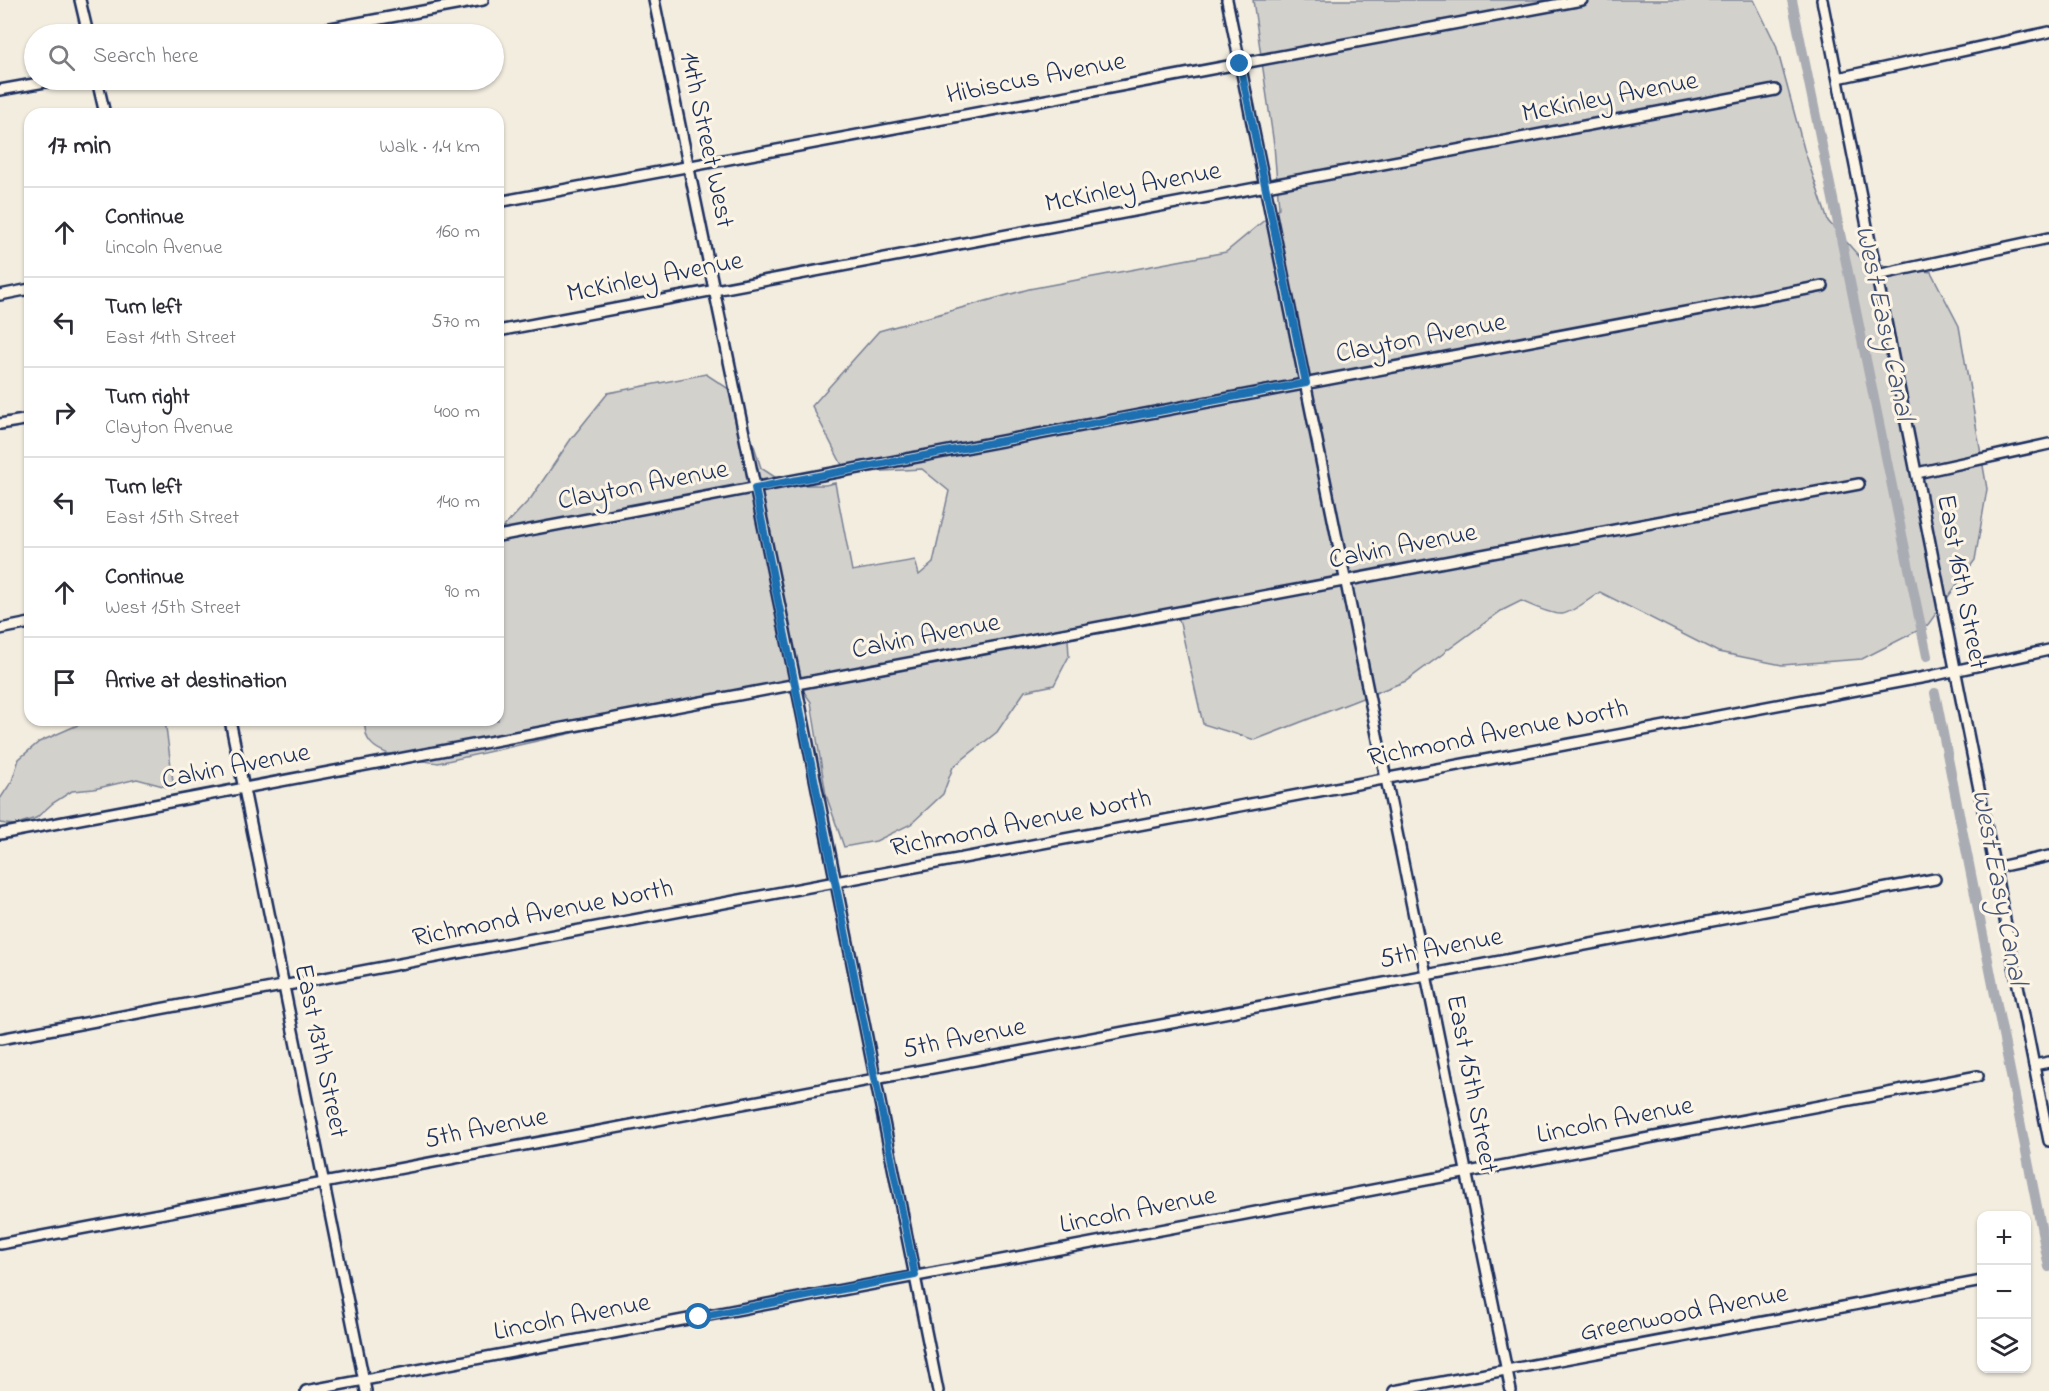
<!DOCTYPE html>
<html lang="en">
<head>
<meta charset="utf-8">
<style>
	body { margin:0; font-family:"Indie Flower",sans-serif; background:#f2f2f3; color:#2b2b33 }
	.controls { position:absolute; right:18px; bottom:18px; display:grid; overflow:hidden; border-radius:12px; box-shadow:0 2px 4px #0004 }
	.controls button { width:54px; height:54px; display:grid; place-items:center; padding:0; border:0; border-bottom:2px solid #e1e1e2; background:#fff; color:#2b2b33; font:30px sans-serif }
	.stop { position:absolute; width:18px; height:18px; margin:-14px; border:4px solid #1f6fb2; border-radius:50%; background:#fff }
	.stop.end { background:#1f6fb2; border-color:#fff; box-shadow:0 2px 6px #0008 }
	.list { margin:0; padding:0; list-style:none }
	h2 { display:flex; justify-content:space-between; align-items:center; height:78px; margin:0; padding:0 24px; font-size:26px }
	h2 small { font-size:20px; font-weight:400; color:#7c7c81 }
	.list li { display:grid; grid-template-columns:39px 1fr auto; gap:18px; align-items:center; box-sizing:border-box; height:90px; padding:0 24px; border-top:2px solid #e1e1e2 }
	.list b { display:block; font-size:22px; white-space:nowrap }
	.list p { margin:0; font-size:20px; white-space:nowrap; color:#7c7c81 }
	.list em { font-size:20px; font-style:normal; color:#7c7c81 }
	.icon { flex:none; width:33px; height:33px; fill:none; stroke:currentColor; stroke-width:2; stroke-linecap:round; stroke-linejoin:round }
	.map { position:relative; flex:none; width:2049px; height:1391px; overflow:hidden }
	.search { position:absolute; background:#fff; box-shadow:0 2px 4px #0004; left:24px; top:24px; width:480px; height:66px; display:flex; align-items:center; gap:15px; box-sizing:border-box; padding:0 21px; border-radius:33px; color:#7c7c81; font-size:22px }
	.panel { position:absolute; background:#fff; box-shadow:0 2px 4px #0004; left:24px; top:108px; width:480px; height:618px; border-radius:18px }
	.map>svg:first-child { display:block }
	.green { fill:#d3d1cc; stroke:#778095; stroke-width:1.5 }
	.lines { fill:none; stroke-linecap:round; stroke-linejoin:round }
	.canal { stroke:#a9acb3; stroke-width:10 }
	.minor-casing { stroke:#1b2f5e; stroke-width:14 }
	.minor { stroke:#fcf5e5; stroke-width:9 }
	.route { stroke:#1f6fb2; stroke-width:8 }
	.labels { text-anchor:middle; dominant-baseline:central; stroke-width:6; stroke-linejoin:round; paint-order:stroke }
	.street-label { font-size:27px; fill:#1b2f5e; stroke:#fcf5e5 }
	.water-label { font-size:28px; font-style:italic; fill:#465478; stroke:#fcf5e5 }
</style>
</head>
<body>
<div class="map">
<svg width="2049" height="1391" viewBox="0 0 2049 1391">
	<rect width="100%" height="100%" fill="#f3ede0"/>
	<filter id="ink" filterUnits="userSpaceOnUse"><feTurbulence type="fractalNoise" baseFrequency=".0167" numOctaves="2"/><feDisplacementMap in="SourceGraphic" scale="12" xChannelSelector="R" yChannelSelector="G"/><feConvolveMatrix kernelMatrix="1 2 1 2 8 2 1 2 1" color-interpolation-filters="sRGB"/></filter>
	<g filter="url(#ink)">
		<g class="green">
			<path d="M1253,0H1754L1776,45L1804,149L1828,221L1865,263L1931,272L1959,326L1987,489L1975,560L1927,626L1862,659L1782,665L1718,652L1600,592C1591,598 1572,613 1562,614C1551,615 1531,605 1521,601L1501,611L1449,649H1447L1444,653L1406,681L1255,740L1203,724L1179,619L1068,639L1069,656L1054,685L1025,691L997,732L953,767L943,794L911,824L876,841L844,847L826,795L811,702L798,683L438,763C419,760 378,758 368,739C365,734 365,726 364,720H498V533L531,498L571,439L608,393L706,374L738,395L761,468L787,485H825L835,483L852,571L915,560L919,575L933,563L949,491L922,469L846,473L812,406L879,331L1029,289L1226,252L1279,208L1274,145Z"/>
			<polygon points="89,720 165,720 174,789 137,779 94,789 72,791 53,803 36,818 14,825 0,823 0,799 12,781 19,759 39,742"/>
		</g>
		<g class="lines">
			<g class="canal">
				<polyline points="1792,0 1927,656"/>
				<polyline points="1935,693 2049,1267"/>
			</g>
			<g class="minor-casing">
				<g id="minor">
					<polyline points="80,0 88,34"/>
					<polyline points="654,0 796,684 938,1391"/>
					<polyline points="1227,0 1511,1391"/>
					<polyline points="1822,0 2049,1141"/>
					<polyline points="298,34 483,0"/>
					<polyline points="1838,78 2049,32"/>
					<polyline points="97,80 105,114"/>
					<polyline points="0,90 56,80"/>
					<polyline points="498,202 1582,0"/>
					<polyline points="1877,275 2049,238"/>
					<polyline points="0,295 30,289"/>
					<polyline points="498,331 1775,90"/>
					<polyline points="0,424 30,419"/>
					<polyline points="1917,473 2049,444"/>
					<polyline points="498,536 1823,286"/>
					<polyline points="0,629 30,623"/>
					<polyline points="230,720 366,1391"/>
					<polyline points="0,834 1859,484"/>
					<polyline points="1994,868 2049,856"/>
					<polyline points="0,1039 1931,676 2049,650"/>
					<polyline points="2034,1065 2049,1062"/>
					<polyline points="0,1244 1935,879"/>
					<polyline points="306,1391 1978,1076"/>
					<polyline points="1394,1391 1982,1281"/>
				</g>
			</g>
			<use href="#minor" class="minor"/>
		</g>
	</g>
	<g class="lines" filter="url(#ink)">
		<polyline class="route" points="699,1317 915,1275 755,488 1306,383 1240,64"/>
	</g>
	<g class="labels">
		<g class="street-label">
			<text transform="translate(1036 79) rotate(-11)">Hibiscus Avenue</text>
			<text transform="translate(1610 98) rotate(-11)">McKinley Avenue</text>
			<text transform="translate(706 140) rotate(78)">14th Street West</text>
			<text transform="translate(1133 188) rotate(-11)">McKinley Avenue</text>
			<text transform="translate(655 278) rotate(-11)">McKinley Avenue</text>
			<text transform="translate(1421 339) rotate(-11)">Clayton Avenue</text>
			<text transform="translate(643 486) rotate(-11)">Clayton Avenue</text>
			<text transform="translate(1403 547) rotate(-11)">Calvin Avenue</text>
			<text transform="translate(1961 582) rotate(79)">East 16th Street</text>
			<text transform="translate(926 637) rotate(-11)">Calvin Avenue</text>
			<text transform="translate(1498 734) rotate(-11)">Richmond Avenue North</text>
			<text transform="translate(236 767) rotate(-11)">Calvin Avenue</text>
			<text transform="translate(1021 824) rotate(-11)">Richmond Avenue North</text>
			<text transform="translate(543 914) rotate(-11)">Richmond Avenue North</text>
			<text transform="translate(1441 949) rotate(-11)">5th Avenue</text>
			<text transform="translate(964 1039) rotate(-11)">5th Avenue</text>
			<text transform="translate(320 1051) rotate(78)">East 13th Street</text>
			<text transform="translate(1471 1084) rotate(79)">East 15th Street</text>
			<text transform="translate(1615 1121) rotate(-11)">Lincoln Avenue</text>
			<text transform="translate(486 1129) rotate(-11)">5th Avenue</text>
			<text transform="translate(1138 1211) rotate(-11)">Lincoln Avenue</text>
			<text transform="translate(1684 1314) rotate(-11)">Greenwood Avenue</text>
			<text transform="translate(572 1318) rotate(-11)">Lincoln Avenue</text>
		</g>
		<g class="water-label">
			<text transform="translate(1883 323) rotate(78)">West Easy Canal</text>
			<text transform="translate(1998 887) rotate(79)">West Easy Canal</text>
		</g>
	</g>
</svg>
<div class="controls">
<button>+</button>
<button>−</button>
<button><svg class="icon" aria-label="layers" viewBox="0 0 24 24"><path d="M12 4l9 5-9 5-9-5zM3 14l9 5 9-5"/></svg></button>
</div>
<div class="stop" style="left:699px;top:1317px"></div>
<div class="stop end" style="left:1240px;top:64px"></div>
<div class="search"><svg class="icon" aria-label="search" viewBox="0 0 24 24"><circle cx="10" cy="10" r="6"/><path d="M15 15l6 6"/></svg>Search here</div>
<section class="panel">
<h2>17 min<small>Walk · 1.4 km</small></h2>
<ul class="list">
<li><svg class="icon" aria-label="ahead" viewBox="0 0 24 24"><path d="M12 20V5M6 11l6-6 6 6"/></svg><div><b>Continue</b><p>Lincoln Avenue</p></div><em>160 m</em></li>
<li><svg class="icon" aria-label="left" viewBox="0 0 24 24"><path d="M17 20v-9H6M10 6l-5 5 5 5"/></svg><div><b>Turn left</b><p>East 14th Street</p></div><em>570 m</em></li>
<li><svg class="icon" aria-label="right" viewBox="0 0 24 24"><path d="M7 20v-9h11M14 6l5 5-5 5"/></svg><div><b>Turn right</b><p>Clayton Avenue</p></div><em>400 m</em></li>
<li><svg class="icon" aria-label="left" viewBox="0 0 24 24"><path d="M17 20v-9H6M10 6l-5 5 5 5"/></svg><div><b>Turn left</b><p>East 15th Street</p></div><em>140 m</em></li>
<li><svg class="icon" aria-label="ahead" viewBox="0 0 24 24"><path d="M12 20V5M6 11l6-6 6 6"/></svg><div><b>Continue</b><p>West 15th Street</p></div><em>90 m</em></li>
<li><svg class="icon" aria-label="arrive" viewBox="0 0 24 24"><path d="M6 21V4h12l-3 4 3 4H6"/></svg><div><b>Arrive at destination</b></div></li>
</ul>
</section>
</div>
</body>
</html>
